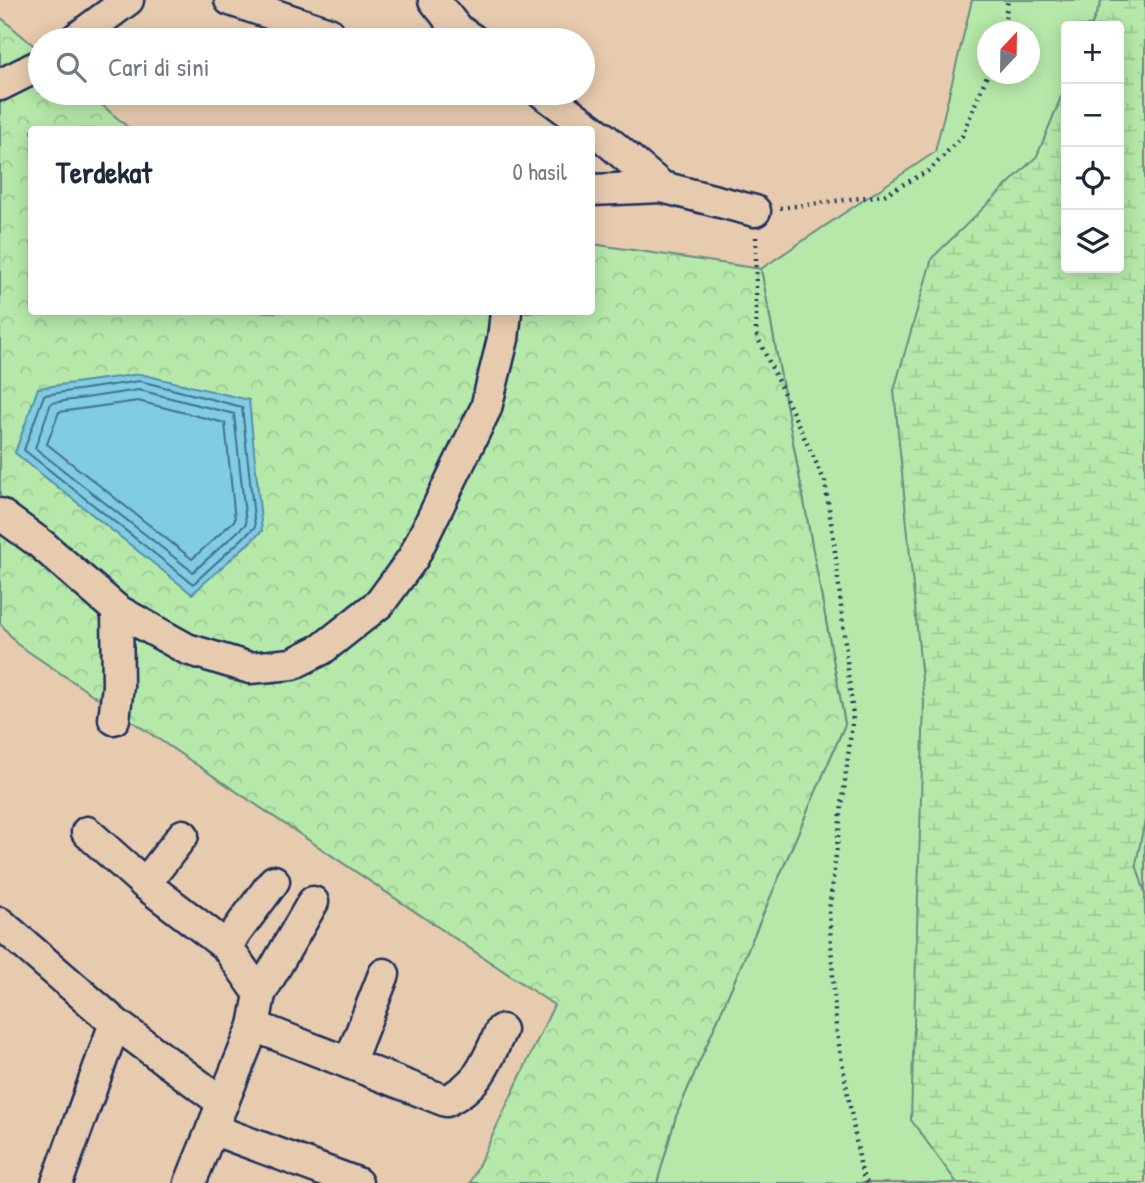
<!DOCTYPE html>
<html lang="id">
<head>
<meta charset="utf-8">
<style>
	body { margin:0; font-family:"Patrick Hand",sans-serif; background:#f6f6f7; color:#1f2937 }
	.controls { position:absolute; right:21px; top:21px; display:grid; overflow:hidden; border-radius:7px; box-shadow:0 4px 18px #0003 }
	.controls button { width:63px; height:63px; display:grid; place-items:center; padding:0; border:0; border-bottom:2px solid #e0e1e3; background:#fff; color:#1f2937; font:35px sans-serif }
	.compass { position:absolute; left:977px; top:21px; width:63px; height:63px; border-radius:50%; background:#fff; box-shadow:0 4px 18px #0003; rotate:22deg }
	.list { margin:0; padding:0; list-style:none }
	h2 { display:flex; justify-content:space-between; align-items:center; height:91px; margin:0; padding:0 28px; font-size:30px }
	h2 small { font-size:23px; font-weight:400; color:#747a83 }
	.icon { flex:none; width:38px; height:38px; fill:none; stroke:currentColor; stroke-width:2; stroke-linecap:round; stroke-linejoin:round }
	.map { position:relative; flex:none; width:1145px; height:1183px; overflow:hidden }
	.search { position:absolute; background:#fff; box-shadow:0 4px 18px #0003; left:28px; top:28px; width:567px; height:77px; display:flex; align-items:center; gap:18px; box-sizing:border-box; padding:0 24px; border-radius:38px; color:#747a83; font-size:26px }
	.panel { position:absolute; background:#fff; box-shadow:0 4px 18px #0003; left:28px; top:126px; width:567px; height:189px; border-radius:7px }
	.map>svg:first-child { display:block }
	.grass { fill:#b6e9a9; stroke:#688c84; stroke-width:2; fill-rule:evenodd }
	.forest { fill:url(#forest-crowns); stroke:#688c84; stroke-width:2 }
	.wetland { fill:url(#wetland-marsh); stroke:#688c84; stroke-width:2 }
	.water { fill:#80cce0; stroke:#588dac; stroke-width:2 }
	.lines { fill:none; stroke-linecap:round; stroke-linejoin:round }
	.shore { stroke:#436e92; stroke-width:2 }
	.street-casing { stroke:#1b2f5e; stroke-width:35 }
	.path { stroke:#1b2f5e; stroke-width:4.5; stroke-dasharray:2 5; stroke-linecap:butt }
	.street { stroke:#e7cbae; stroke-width:30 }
</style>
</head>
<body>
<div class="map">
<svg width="1145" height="1183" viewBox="0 0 1145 1183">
	<defs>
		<pattern id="forest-crowns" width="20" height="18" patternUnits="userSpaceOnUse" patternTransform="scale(1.75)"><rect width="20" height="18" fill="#b6e9a9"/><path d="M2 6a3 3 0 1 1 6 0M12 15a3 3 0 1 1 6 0" fill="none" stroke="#9cc894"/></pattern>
		<pattern id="wetland-marsh" width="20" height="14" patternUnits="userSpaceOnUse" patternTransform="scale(1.75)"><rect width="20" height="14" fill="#b6e9a9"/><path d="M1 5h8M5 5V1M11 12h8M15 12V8" fill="none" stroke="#9cc894"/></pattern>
	</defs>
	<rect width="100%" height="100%" fill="#e7cbae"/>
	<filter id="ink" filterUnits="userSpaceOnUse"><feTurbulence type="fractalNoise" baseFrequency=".0143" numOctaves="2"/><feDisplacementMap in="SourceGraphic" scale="14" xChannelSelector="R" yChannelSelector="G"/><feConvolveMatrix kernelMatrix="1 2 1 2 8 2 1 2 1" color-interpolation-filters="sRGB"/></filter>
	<g filter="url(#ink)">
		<path class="grass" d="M972,0H1145V1183H657L676,1116L845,724L761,269L935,152ZM1066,26H1119V268H1066ZM988,32H1030V74H988Z"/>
		<polygon class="forest" points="0,17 40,51 40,93 88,93 130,129 32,130 32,312 592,312 592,244 761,269 845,724 676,1116 657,1183 470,1183 554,1005 17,644 0,623"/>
		<polygon class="wetland" points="1102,0 1145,0 1145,820 1136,864 1145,893 1145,1183 957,1183 911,1120 924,701 894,390 932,258 1037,156 1066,85 1066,268 1119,268 1119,26 1091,26"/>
		<polygon class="water" points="140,374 249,400 262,531 192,594 15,453 38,388"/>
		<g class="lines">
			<g class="shore">
				<polygon points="140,381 242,407 255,527 193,584 24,450 44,395"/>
				<polygon points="139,390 234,414 246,524 193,572 35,448 51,403"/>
				<polygon points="138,401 225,423 235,520 192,559 47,444 59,412"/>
			</g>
			<g class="street-casing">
				<g id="street">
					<polyline points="230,0 329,33"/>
					<polyline points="434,0 457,29 473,40"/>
					<polyline points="74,40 128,0"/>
					<polyline points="0,85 40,65"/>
					<polyline points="543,93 604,138 662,187"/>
					<polyline points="592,190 662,187 755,211"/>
					<polyline points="0,514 41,544 117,610 187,649 250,668 292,664 322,649 380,603 413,558 486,408 503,339 506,312"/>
					<polyline points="114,719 118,686 117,610"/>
					<polyline points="87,832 145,884 226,946 260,994 254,1026 190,1183"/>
					<polyline points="145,884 183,835"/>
					<polyline points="0,923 115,1023 57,1183"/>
					<polyline points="226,946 274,881"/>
					<polyline points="260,994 313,902"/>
					<polyline points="115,1023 223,1103"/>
					<path d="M254,1026L446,1101C480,1084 486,1063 501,1030"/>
					<polyline points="349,1063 384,974"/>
					<polyline points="212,1129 357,1183"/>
				</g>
			</g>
			<g class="path">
				<polyline points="1003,32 1008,0"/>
				<polyline points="780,208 884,195 930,170 962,136 988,73"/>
				<polyline points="756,237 756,334 825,482 834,542 853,716 829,911 836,1028 862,1174 867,1183"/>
			</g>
			<use href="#street" class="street"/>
		</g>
	</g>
</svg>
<div class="controls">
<button>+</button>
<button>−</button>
<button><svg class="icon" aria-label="locate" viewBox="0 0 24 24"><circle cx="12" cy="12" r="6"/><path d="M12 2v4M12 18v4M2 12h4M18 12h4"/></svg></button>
<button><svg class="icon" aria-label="layers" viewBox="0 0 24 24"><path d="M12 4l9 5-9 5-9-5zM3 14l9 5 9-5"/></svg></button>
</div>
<svg class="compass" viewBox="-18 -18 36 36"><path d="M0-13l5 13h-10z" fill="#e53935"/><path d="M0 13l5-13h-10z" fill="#747a83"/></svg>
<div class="search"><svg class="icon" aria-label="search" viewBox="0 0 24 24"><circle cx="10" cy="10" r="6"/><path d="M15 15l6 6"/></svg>Cari di sini</div>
<section class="panel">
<h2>Terdekat<small>0 hasil</small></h2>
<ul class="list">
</ul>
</section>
</div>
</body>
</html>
